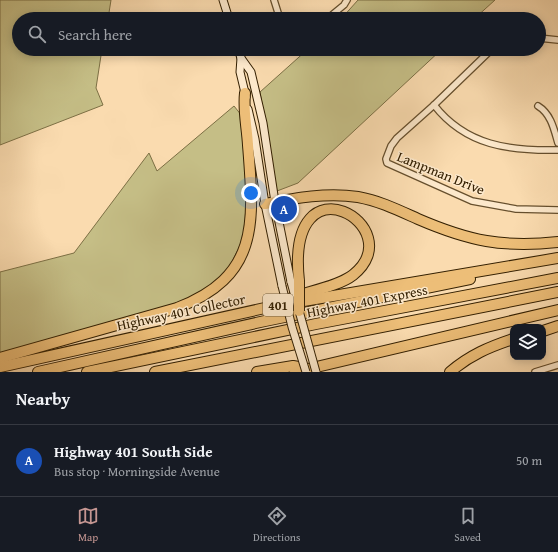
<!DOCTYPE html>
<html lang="en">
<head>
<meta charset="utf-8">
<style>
	body { margin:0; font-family:"Gentium Book Plus",serif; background:#242831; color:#f1f3f6 }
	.controls { position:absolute; right:12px; bottom:12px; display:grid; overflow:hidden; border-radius:8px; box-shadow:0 2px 10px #0003 }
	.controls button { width:36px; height:36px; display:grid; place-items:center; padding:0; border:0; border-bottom:1px solid #363941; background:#171b24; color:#f1f3f6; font:20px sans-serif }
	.you { position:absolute; left:251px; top:193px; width:14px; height:14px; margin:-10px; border:3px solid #fff; border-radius:50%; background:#1a73e8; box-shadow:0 0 0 6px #1a73e833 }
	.badge { display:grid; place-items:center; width:26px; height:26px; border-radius:50%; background:#c59692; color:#fff; font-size:13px; font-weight:700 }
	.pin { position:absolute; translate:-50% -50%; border:2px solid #fff; box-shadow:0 1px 4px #0006 }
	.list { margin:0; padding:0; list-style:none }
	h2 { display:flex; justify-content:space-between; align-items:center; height:52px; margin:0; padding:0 16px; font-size:17px }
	h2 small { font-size:13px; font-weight:400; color:#9ea1a6 }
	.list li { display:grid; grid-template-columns:26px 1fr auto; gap:12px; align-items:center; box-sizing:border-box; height:72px; padding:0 16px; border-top:1px solid #363941 }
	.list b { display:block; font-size:15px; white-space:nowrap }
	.list p { margin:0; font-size:13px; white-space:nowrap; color:#9ea1a6 }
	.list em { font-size:13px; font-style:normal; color:#9ea1a6 }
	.icon { flex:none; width:22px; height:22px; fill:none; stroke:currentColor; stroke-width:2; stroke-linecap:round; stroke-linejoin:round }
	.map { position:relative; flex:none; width:558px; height:372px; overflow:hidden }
	.search { position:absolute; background:#171b24; box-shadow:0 2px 10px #0003; left:12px; right:12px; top:12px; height:44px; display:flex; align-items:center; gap:10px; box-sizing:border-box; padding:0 14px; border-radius:22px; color:#9ea1a6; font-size:15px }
	.sheet { height:124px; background:#171b24 }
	nav { display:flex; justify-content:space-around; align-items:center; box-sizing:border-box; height:56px; border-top:1px solid #363941; background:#171b24; font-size:11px; color:#9ea1a6 }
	nav a { display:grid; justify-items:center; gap:2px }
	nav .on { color:#c59692 }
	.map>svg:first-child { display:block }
	.green { fill:#c5be86; stroke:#7c6f44 }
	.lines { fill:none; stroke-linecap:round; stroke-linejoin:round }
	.street-casing { stroke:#664f2d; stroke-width:8 }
	.secondary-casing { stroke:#342002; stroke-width:9 }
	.highway-casing { stroke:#342002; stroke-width:12 }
	.street { stroke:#fce8cb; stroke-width:5.5 }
	.secondary { stroke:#fce8cb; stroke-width:7 }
	.highway { stroke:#edbe78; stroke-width:10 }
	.secondary-bridge-casing { stroke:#342002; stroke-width:9; stroke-linecap:butt }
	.highway-bridge-casing { stroke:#342002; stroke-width:12; stroke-linecap:butt }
	.secondary-bridge { stroke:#fce8cb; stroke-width:7 }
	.highway-bridge { stroke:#edbe78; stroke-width:10 }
	.labels { text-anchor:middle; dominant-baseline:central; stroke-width:3; stroke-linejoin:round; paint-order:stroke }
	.shield { fill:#fce8cb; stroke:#705c3e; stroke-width:1 }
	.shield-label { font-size:13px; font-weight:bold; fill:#342002 }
	.street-label { font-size:14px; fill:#342002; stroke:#fce8cb }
</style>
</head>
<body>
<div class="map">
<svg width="558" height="372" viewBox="0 0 558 372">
	<rect width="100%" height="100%" fill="#fadbaf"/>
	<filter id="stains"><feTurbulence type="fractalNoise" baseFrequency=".005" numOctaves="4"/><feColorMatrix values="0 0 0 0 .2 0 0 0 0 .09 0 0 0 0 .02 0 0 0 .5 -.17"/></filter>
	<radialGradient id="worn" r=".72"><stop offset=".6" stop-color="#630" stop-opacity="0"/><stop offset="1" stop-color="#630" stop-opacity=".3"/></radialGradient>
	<g class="green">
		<polygon points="0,0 111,0 108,19 19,19 19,49 102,49 96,88 103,105 0,145"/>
		<polygon points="358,0 495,0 474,19 341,19"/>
		<polygon points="308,49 442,49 298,183 277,191 260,92"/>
		<polygon points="234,106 242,116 247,202 244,237 228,270 200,294 176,304 0,354 0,272 74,253 149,153 157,171"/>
	</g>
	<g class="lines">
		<g class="street-casing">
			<g id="street">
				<polyline points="274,0 280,19"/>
				<polyline points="327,19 344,5 347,0"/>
				<polyline points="539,38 558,40"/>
				<polyline points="492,49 434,105 397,138 391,146 386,159 387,163 472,201 516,209 558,210"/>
				<path d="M434,105C466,146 510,151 558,150"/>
				<path d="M538,106C551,114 554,129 558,143"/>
				<polyline points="535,372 558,365"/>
			</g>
		</g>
		<g class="secondary-casing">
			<g id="secondary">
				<polyline points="223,0 229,19"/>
				<polyline points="238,49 241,58 251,72 263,123 275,202 291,282"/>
				<polyline points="241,58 240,72 246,97"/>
				<polyline points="248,109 255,139 265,204 282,286"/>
			</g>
		</g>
		<g class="highway-casing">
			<g id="highway">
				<path d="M265,204C296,198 327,192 358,197C380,201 398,210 418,219C469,241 503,248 558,242"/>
				<path d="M293,297C310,291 339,286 353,275C413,227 285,152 299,281"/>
				<polyline points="543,331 558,326"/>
				<path d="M0,358L177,308C260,276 254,222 248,145C247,127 243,111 245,93"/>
				<polyline points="0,367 274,306 558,258"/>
				<polyline points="38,372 265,321 470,279"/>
				<polyline points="87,372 316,324 558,278"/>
				<polyline points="155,372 558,292"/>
				<polyline points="257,372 293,366 304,368"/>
				<polyline points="295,372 558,310"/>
				<path d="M450,372C470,355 489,347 513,339"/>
			</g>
		</g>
		<use href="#street" class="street"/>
		<use href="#secondary" class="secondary"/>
		<use href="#highway" class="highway"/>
		<g class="secondary-bridge-casing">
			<g id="secondary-bridge">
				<polyline points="291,282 316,372"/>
				<polyline points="282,286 292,327 306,372"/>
			</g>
		</g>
		<g class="highway-bridge-casing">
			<polyline id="highway-bridge" points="299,311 299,281"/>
		</g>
		<use href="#secondary-bridge" class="secondary-bridge"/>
		<use href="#highway-bridge" class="highway-bridge"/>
	</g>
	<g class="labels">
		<rect class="shield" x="263" y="294" width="30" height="22" rx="3"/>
		<g class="shield-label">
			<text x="278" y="305">401</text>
		</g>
		<g class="street-label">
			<text transform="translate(441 173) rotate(22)">Lampman Drive</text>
			<text transform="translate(367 301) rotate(-11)">Highway 401 Express</text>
			<text transform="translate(181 312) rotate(-12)">Highway 401 Collector</text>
		</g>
	</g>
	<rect width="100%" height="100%" filter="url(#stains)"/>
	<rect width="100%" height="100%" fill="url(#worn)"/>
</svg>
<div class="controls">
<button><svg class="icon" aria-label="layers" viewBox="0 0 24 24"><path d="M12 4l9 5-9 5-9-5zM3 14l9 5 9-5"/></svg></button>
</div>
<div class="you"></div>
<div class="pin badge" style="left:284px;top:209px;background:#1a4fb4">A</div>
<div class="search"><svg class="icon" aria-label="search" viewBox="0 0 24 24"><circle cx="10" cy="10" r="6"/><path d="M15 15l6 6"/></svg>Search here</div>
</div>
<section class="sheet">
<h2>Nearby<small></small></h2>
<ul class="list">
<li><span class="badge" style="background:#1a4fb4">A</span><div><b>Highway 401 South Side</b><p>Bus stop · Morningside Avenue</p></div><em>50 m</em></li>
</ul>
</section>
<nav>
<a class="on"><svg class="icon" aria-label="map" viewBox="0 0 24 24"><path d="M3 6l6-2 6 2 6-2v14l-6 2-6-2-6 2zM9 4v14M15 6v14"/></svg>Map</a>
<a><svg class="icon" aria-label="directions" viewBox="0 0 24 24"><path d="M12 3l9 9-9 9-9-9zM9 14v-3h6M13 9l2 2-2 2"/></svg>Directions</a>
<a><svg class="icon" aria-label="saved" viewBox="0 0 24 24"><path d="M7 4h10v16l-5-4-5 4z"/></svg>Saved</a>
</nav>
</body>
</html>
